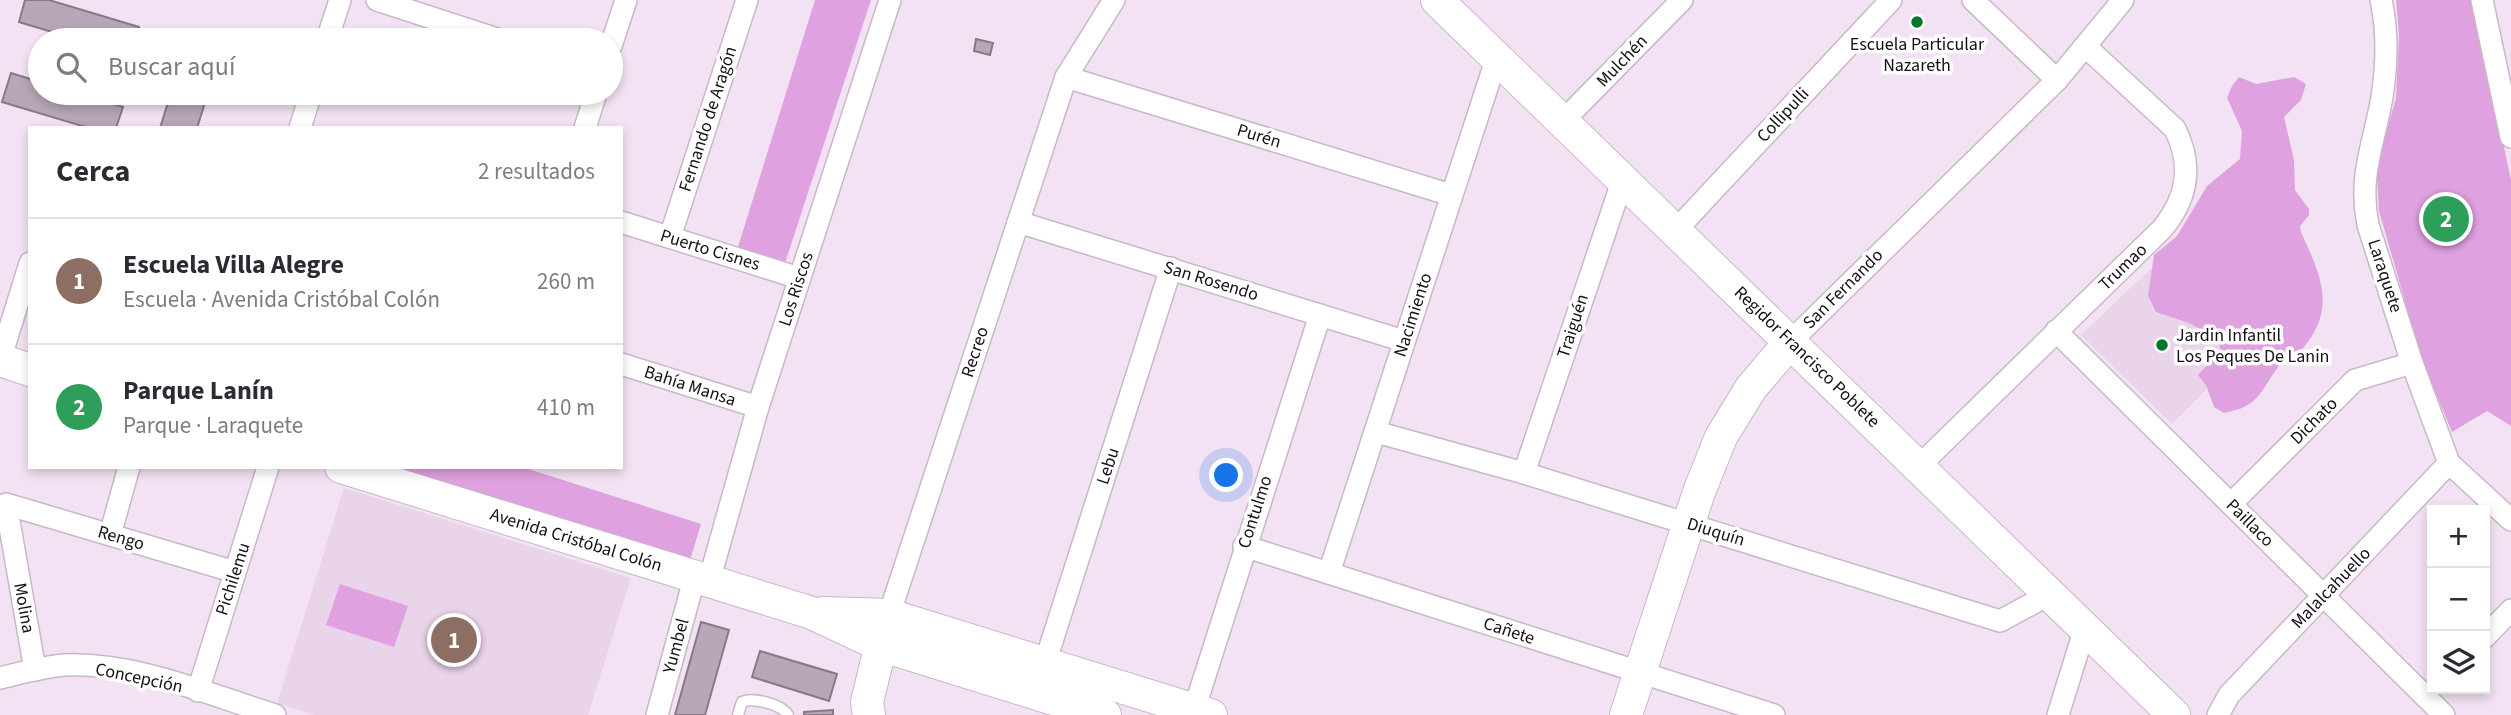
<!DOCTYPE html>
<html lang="es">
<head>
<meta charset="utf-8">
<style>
	body { margin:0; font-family:"Source Sans 3",sans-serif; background:#f7f7f7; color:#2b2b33 }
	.controls { position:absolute; right:21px; bottom:21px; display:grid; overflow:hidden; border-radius:0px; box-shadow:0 4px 10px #0003 }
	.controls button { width:63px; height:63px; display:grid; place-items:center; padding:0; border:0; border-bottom:2px solid #e1e1e2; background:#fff; color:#2b2b33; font:35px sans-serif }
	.you { position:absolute; left:1227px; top:476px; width:24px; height:24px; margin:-18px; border:5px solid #fff; border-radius:50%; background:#1a73e8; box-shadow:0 0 0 10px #1a73e833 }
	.badge { display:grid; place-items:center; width:46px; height:46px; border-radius:50%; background:#1a73e8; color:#fff; font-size:23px; font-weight:700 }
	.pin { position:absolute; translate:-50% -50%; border:4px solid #fff; box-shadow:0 2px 7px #0006 }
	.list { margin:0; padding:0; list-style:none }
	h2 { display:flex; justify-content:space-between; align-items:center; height:91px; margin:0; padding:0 28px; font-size:30px }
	h2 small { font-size:23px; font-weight:400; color:#7c7c81 }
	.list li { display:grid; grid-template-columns:46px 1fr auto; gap:21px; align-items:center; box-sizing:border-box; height:126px; padding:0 28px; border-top:2px solid #e1e1e2 }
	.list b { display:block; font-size:26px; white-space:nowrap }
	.list p { margin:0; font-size:23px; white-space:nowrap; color:#7c7c81 }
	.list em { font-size:23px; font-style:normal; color:#7c7c81 }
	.icon { flex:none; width:38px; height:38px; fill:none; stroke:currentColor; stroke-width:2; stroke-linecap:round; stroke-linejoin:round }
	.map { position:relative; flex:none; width:2511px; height:715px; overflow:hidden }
	.search { position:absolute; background:#fff; box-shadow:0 4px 10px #0003; left:28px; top:28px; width:595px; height:77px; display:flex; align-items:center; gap:18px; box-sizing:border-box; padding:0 24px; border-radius:38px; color:#7c7c81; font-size:26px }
	.panel { position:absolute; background:#fff; box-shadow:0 4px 10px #0003; left:28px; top:126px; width:595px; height:343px; border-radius:0px }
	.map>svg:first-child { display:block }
	.built { fill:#ead4ea }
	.green { fill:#dfa1e0 }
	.building { fill:#b7a7b7; stroke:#887988; stroke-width:2 }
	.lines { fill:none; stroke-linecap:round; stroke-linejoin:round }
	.lane-casing { stroke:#c8b8c8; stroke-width:13 }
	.street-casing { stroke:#c8b8c8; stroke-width:24 }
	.secondary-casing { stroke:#c8b8c8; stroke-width:34 }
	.lane { stroke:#fff; stroke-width:10 }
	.street { stroke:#fff; stroke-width:21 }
	.secondary { stroke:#fff; stroke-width:32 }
	.poi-dot { fill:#00772d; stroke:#fff; stroke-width:2.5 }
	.labels { text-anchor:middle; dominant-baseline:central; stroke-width:7; stroke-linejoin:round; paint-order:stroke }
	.poi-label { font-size:18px; fill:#140f14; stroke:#fff }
	.street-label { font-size:18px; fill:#140f14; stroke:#fff }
</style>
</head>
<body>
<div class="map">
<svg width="2511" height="715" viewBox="0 0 2511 715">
	<rect width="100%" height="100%" fill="#f3e2f3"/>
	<g class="built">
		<polygon points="2160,260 2241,355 2172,424 2081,335"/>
		<polygon points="344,488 631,578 588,715 316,715 277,703"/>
	</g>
	<g class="green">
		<polygon points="815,0 871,0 784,266 737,250"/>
		<polygon points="2396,0 2473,0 2511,180 2511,426 2487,411 2452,432 2422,360 2379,211 2377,175 2380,154 2396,98 2399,34"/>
		<path d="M2239,77L2256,84L2294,77L2306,84L2301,100L2284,117L2294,160L2295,190L2309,209V215L2300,226L2301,232C2320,274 2337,307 2304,347C2297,355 2285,357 2278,367C2259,393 2260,406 2224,413L2214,407L2206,385L2198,375L2220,351V340L2189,323L2156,312L2148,296L2154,255L2177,236L2207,186L2240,159L2242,131L2227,98L2232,86Z"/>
		<polygon points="369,467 522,467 701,524 688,567"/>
		<polygon points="340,584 408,606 394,647 326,625"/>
	</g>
	<g class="building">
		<polygon points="25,0 49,0 139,27 135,40 79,40 19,22"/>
		<polygon points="976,39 993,43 990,55 974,51"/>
		<polygon points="11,73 40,82 40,93 76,93 123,107 116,128 89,128 2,102"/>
		<polygon points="171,93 208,93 197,128 160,128"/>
		<polygon points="701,622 729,630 705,715 675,715"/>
		<polygon points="760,651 837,674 829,701 752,677"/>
		<polygon points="833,710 833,715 804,715 804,712"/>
	</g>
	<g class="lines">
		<g class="lane-casing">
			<path id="lane" d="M738,715L742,702C753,697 781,704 788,715"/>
		</g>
		<g class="street-casing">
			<g id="street">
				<polyline points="377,0 500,40"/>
				<polyline points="1973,0 2057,80"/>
				<path d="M2381,0C2388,32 2387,65 2382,97C2374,144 2358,176 2368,225L2412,363L2449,463L2511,520"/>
				<polyline points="2482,0 2511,137"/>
				<polyline points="327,40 340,0"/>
				<polyline points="611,46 626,0"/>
				<polyline points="1066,77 1451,195"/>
				<polyline points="1563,121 1682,0"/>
				<polyline points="300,128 311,93"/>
				<polyline points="585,128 596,93"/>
				<polyline points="621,222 799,278"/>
				<polyline points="1018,222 1404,341"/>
				<polyline points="1676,230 1891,0"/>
				<polyline points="670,237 747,0"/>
				<polyline points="2056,331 2444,715"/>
				<polyline points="1791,341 2057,80 2123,0"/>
				<polyline points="0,360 30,263"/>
				<polyline points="621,364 758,407"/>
				<polyline points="1376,432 1524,473 2000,621 2050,594"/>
				<path d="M1919,466L2162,229C2188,198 2193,165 2175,129L2085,46"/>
				<polyline points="1524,473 1623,179"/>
				<polyline points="2231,504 2355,380 2412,363"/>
				<polyline points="110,535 129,467"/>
				<polyline points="1244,546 1774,715"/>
				<polyline points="1329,573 1497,57"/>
				<polyline points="709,581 758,407 890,0"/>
				<polyline points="889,615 1066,77 1114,0"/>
				<polyline points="2485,637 2511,610"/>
				<polyline points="1045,663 1171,268"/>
				<polyline points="35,670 6,504 235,572"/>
				<path d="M0,678C21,673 42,667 64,665C135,662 208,694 275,715"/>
				<polyline points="198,691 268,467"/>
				<polyline points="1194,710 1320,315"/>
				<polyline points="657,715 695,576"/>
				<polyline points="2058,715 2085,628"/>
				<polyline points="2218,715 2229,695 2449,463"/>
			</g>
		</g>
		<g class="secondary-casing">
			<g id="secondary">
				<polyline points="1437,0 2174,715"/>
				<polyline points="0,360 30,370"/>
				<polyline points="341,467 812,613 880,645 1105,715"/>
				<polyline points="824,613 889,615 1211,715"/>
				<polyline points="869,715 867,702 885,628"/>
				<polyline points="1626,715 1699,492 1721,437 1751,388 1791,341"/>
			</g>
		</g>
		<use href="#lane" class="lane"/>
		<use href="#street" class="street"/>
		<use href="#secondary" class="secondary"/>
	</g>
	<g class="poi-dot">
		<circle cx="1917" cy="22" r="7"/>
		<circle cx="2162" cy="345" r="7"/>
	</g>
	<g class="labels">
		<g class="poi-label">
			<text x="1917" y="44">Escuela Particular<tspan x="1917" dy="21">Nazareth</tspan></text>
			<text x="2176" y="335" text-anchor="start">Jardin Infantil<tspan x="2176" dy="21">Los Peques De Lanin</tspan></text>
		</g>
		<g class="street-label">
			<text transform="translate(1622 61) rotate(-46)">Mulchén</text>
			<text transform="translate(1783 115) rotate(-47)">Collipulli</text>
			<text transform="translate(708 119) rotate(-72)">Fernando de Aragón</text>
			<text transform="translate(1259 136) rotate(17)">Purén</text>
			<text transform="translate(710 250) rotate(17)">Puerto Cisnes</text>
			<text transform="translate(2123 267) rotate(-44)">Trumao</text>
			<text transform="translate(2385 276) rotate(72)">Laraquete</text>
			<text transform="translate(1211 281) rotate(17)">San Rosendo</text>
			<text transform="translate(796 289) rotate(-72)">Los Riscos</text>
			<text transform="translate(1843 289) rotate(-45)">San Fernando</text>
			<text transform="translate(1413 315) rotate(-72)">Nacimiento</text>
			<text transform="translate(1573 326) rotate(-72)">Traiguén</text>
			<text transform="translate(975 352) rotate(-72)">Recreo</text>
			<text transform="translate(1807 357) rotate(44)">Regidor Francisco Poblete</text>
			<text transform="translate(690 386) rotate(18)">Bahía Mansa</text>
			<text transform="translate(2314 421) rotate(-45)">Dichato</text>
			<text transform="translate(1108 466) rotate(-72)">Lebu</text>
			<text transform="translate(1255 512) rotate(-72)">Contulmo</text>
			<text transform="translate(2250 523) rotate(45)">Paillaco</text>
			<text transform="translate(1716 532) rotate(17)">Diuquín</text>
			<text transform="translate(121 538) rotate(16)">Rengo</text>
			<text transform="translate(576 540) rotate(17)">Avenida Cristóbal Colón</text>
			<text transform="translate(233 579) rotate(-72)">Pichilemu</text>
			<text transform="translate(2331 588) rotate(-46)">Malalcahuello</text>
			<text transform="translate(24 608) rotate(80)">Molina</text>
			<text transform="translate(1509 631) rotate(18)">Cañete</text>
			<text transform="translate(676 646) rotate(-75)">Yumbel</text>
			<text transform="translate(139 678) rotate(12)">Concepción</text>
		</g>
	</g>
</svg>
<div class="controls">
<button>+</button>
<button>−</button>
<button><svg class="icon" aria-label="layers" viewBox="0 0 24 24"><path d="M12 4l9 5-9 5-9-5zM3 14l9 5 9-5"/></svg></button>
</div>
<div class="you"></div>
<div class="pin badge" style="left:454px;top:640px;background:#8d6e63">1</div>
<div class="pin badge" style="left:2446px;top:219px;background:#2e9e5b">2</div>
<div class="search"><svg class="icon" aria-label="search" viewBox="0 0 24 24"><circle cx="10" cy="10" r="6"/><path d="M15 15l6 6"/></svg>Buscar aquí</div>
<section class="panel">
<h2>Cerca<small>2 resultados</small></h2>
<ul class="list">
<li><span class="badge" style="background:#8d6e63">1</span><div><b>Escuela Villa Alegre</b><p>Escuela · Avenida Cristóbal Colón</p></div><em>260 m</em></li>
<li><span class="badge" style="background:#2e9e5b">2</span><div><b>Parque Lanín</b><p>Parque · Laraquete</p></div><em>410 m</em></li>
</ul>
</section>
</div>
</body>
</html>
